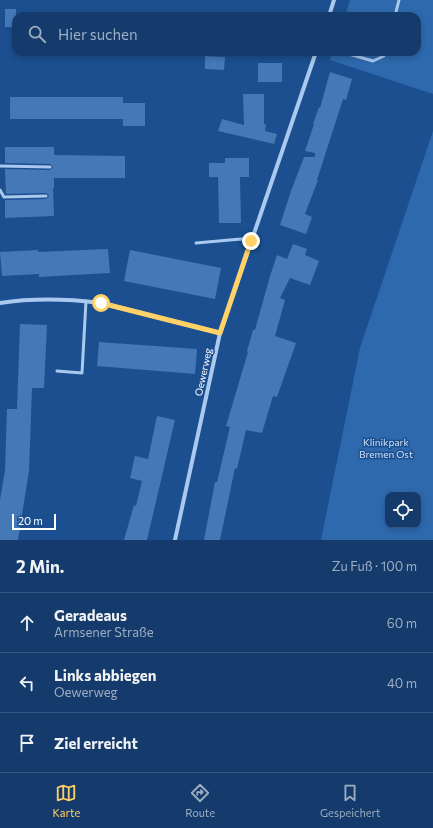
<!DOCTYPE html>
<html lang="de">
<head>
<meta charset="utf-8">
<style>
	body { margin:0; font-family:Commissioner,sans-serif; background:#214673; color:#f1f3f6 }
	.controls { position:absolute; right:12px; bottom:12px; display:grid; overflow:hidden; border-radius:8px; box-shadow:0 2px 6px #0003 }
	.controls button { width:36px; height:36px; display:grid; place-items:center; padding:0; border:0; border-bottom:1px solid #33557e; background:#143b6b; color:#f1f3f6; font:20px sans-serif }
	.scale { position:absolute; left:12px; bottom:10px; width:44px; box-sizing:border-box; padding-left:4px; border:2px solid #fff; border-top:0; font-size:11px; line-height:14px; white-space:nowrap; color:#fff; -webkit-text-stroke:3px #1b4f8f; paint-order:stroke }
	.stop { position:absolute; width:12px; height:12px; margin:-9px; border:3px solid #ffd166; border-radius:50%; background:#fff }
	.stop.end { background:#ffd166; border-color:#fff; box-shadow:0 1px 4px #0008 }
	.list { margin:0; padding:0; list-style:none }
	h2 { display:flex; justify-content:space-between; align-items:center; height:52px; margin:0; padding:0 16px; font-size:17px }
	h2 small { font-size:13px; font-weight:400; color:#9dadc1 }
	.list li { display:grid; grid-template-columns:26px 1fr auto; gap:12px; align-items:center; box-sizing:border-box; height:60px; padding:0 16px; border-top:1px solid #33557e }
	.list b { display:block; font-size:15px; white-space:nowrap }
	.list p { margin:0; font-size:13px; white-space:nowrap; color:#9dadc1 }
	.list em { font-size:13px; font-style:normal; color:#9dadc1 }
	.icon { flex:none; width:22px; height:22px; fill:none; stroke:currentColor; stroke-width:2; stroke-linecap:round; stroke-linejoin:round }
	.map { position:relative; flex:none; width:433px; height:540px; overflow:hidden }
	.search { position:absolute; background:#143b6b; box-shadow:0 2px 6px #0003; left:12px; right:12px; top:12px; height:44px; display:flex; align-items:center; gap:10px; box-sizing:border-box; padding:0 14px; border-radius:12px; color:#9dadc1; font-size:15px }
	.sheet { height:232px; background:#143b6b }
	nav { display:flex; justify-content:space-around; align-items:center; box-sizing:border-box; height:56px; border-top:1px solid #33557e; background:#143b6b; font-size:11px; color:#9dadc1 }
	nav a { display:grid; justify-items:center; gap:2px }
	nav .on { color:#ffd166 }
	.map>svg:first-child { display:block }
	.green { fill:#2e69ad; fill-rule:evenodd }
	.building { fill:#4478b7 }
	.lines { fill:none; stroke-linecap:round; stroke-linejoin:round }
	.lane { stroke:#a9c9ee; stroke-width:3 }
	.street { stroke:#a9c9ee; stroke-width:4 }
	.route { stroke:#ffd166; stroke-width:5 }
	.labels { text-anchor:middle; dominant-baseline:central; stroke-width:3; stroke-linejoin:round; paint-order:stroke }
	.street-label { font-size:10px; fill:#fff; stroke:#1b4f8f }
	.park-label { font-size:10px; fill:#cfe3fa; stroke:#1b4f8f }
</style>
</head>
<body>
<div class="map">
<svg width="433" height="540" viewBox="0 0 433 540">
	<rect width="100%" height="100%" fill="#1b4f8f"/>
	<g class="green">
		<polygon points="350,0 433,0 433,94 330,60 333,52 417,52 417,16 345,16"/>
		<path d="M433,131V540H321L360,348ZM388,495H418V525H388Z"/>
	</g>
	<g class="building">
		<rect x="5" y="9" width="11" height="18"/>
		<polygon points="205,56 225,57 224,70 205,69"/>
		<rect x="258" y="63" width="24" height="19"/>
		<polygon points="330,72 352,79 346,100 343,99 317,180 318,180 305,214 312,217 306,234 280,225 291,191 304,157 315,157 315,153 305,151 314,124 313,124 319,107 320,108"/>
		<polygon points="243,94 264,94 264,124 266,125 265,131 277,134 274,144 218,131 222,119 244,125"/>
		<polygon points="10,97 123,97 123,103 145,103 145,126 123,126 123,119 10,119"/>
		<polygon points="5,147 54,147 54,155 125,156 125,178 54,178 54,188 53,188 54,216 5,218 5,200 46,199 49,196 48,194 46,193 6,194 5,169 50,170 53,167 50,164 5,163"/>
		<polygon points="225,158 249,158 249,177 240,177 241,223 219,223 218,177 209,177 209,163 225,163"/>
		<polygon points="293,244 307,249 305,255 319,261 310,285 290,278 280,298 285,300 275,336 296,343 277,397 273,396 262,433 246,430 237,469 235,468 220,540 204,540 215,482 217,482 230,427 226,426 248,352 247,351 253,330 255,330 270,276 277,255 287,259"/>
		<polygon points="108,249 110,273 39,277 39,274 2,276 0,252 38,250 38,252"/>
		<polygon points="130,250 221,268 215,299 124,281"/>
		<polygon points="20,324 47,325 44,388 32,388 29,471 18,540 0,540 0,500 5,470 7,409 17,409"/>
		<polygon points="99,342 197,349 195,374 97,366"/>
		<polygon points="157,416 175,420 147,540 124,540 134,505 136,506 142,481 130,478 135,456 148,459"/>
	</g>
	<g class="lines">
		<g class="lane">
			<polyline points="395,16 399,0"/>
			<polyline points="342,52 373,61 384,56 385,52"/>
			<polyline points="0,166 50,167"/>
			<polyline points="0,190 4,197 46,196"/>
			<polyline points="196,243 241,239 251,241"/>
			<polyline points="57,371 82,373 86,301"/>
		</g>
		<g class="street">
			<polyline points="329,16 334,0"/>
			<path d="M0,303C33,298 68,299 101,303L220,333"/>
			<polyline points="175,540 220,333 316,52"/>
		</g>
	</g>
	<g class="lines">
		<polyline class="route" points="101,303 220,333 251,241"/>
	</g>
	<g class="labels">
		<g class="street-label">
			<text transform="translate(203 372) rotate(-78)">Oewerweg</text>
		</g>
		<g class="park-label">
			<text x="386" y="442">Klinikpark<tspan x="386" dy="12">Bremen Ost</tspan></text>
		</g>
	</g>
</svg>
<div class="controls">
<button><svg class="icon" aria-label="locate" viewBox="0 0 24 24"><circle cx="12" cy="12" r="6"/><path d="M12 2v4M12 18v4M2 12h4M18 12h4"/></svg></button>
</div>
<div class="scale">20 m</div>
<div class="stop" style="left:101px;top:303px"></div>
<div class="stop end" style="left:251px;top:241px"></div>
<div class="search"><svg class="icon" aria-label="search" viewBox="0 0 24 24"><circle cx="10" cy="10" r="6"/><path d="M15 15l6 6"/></svg>Hier suchen</div>
</div>
<section class="sheet">
<h2>2 Min.<small>Zu Fuß · 100 m</small></h2>
<ul class="list">
<li><svg class="icon" aria-label="ahead" viewBox="0 0 24 24"><path d="M12 20V5M6 11l6-6 6 6"/></svg><div><b>Geradeaus</b><p>Armsener Straße</p></div><em>60 m</em></li>
<li><svg class="icon" aria-label="left" viewBox="0 0 24 24"><path d="M17 20v-9H6M10 6l-5 5 5 5"/></svg><div><b>Links abbiegen</b><p>Oewerweg</p></div><em>40 m</em></li>
<li><svg class="icon" aria-label="arrive" viewBox="0 0 24 24"><path d="M6 21V4h12l-3 4 3 4H6"/></svg><div><b>Ziel erreicht</b></div></li>
</ul>
</section>
<nav>
<a class="on"><svg class="icon" aria-label="map" viewBox="0 0 24 24"><path d="M3 6l6-2 6 2 6-2v14l-6 2-6-2-6 2zM9 4v14M15 6v14"/></svg>Karte</a>
<a><svg class="icon" aria-label="directions" viewBox="0 0 24 24"><path d="M12 3l9 9-9 9-9-9zM9 14v-3h6M13 9l2 2-2 2"/></svg>Route</a>
<a><svg class="icon" aria-label="saved" viewBox="0 0 24 24"><path d="M7 4h10v16l-5-4-5 4z"/></svg>Gespeichert</a>
</nav>
</body>
</html>
